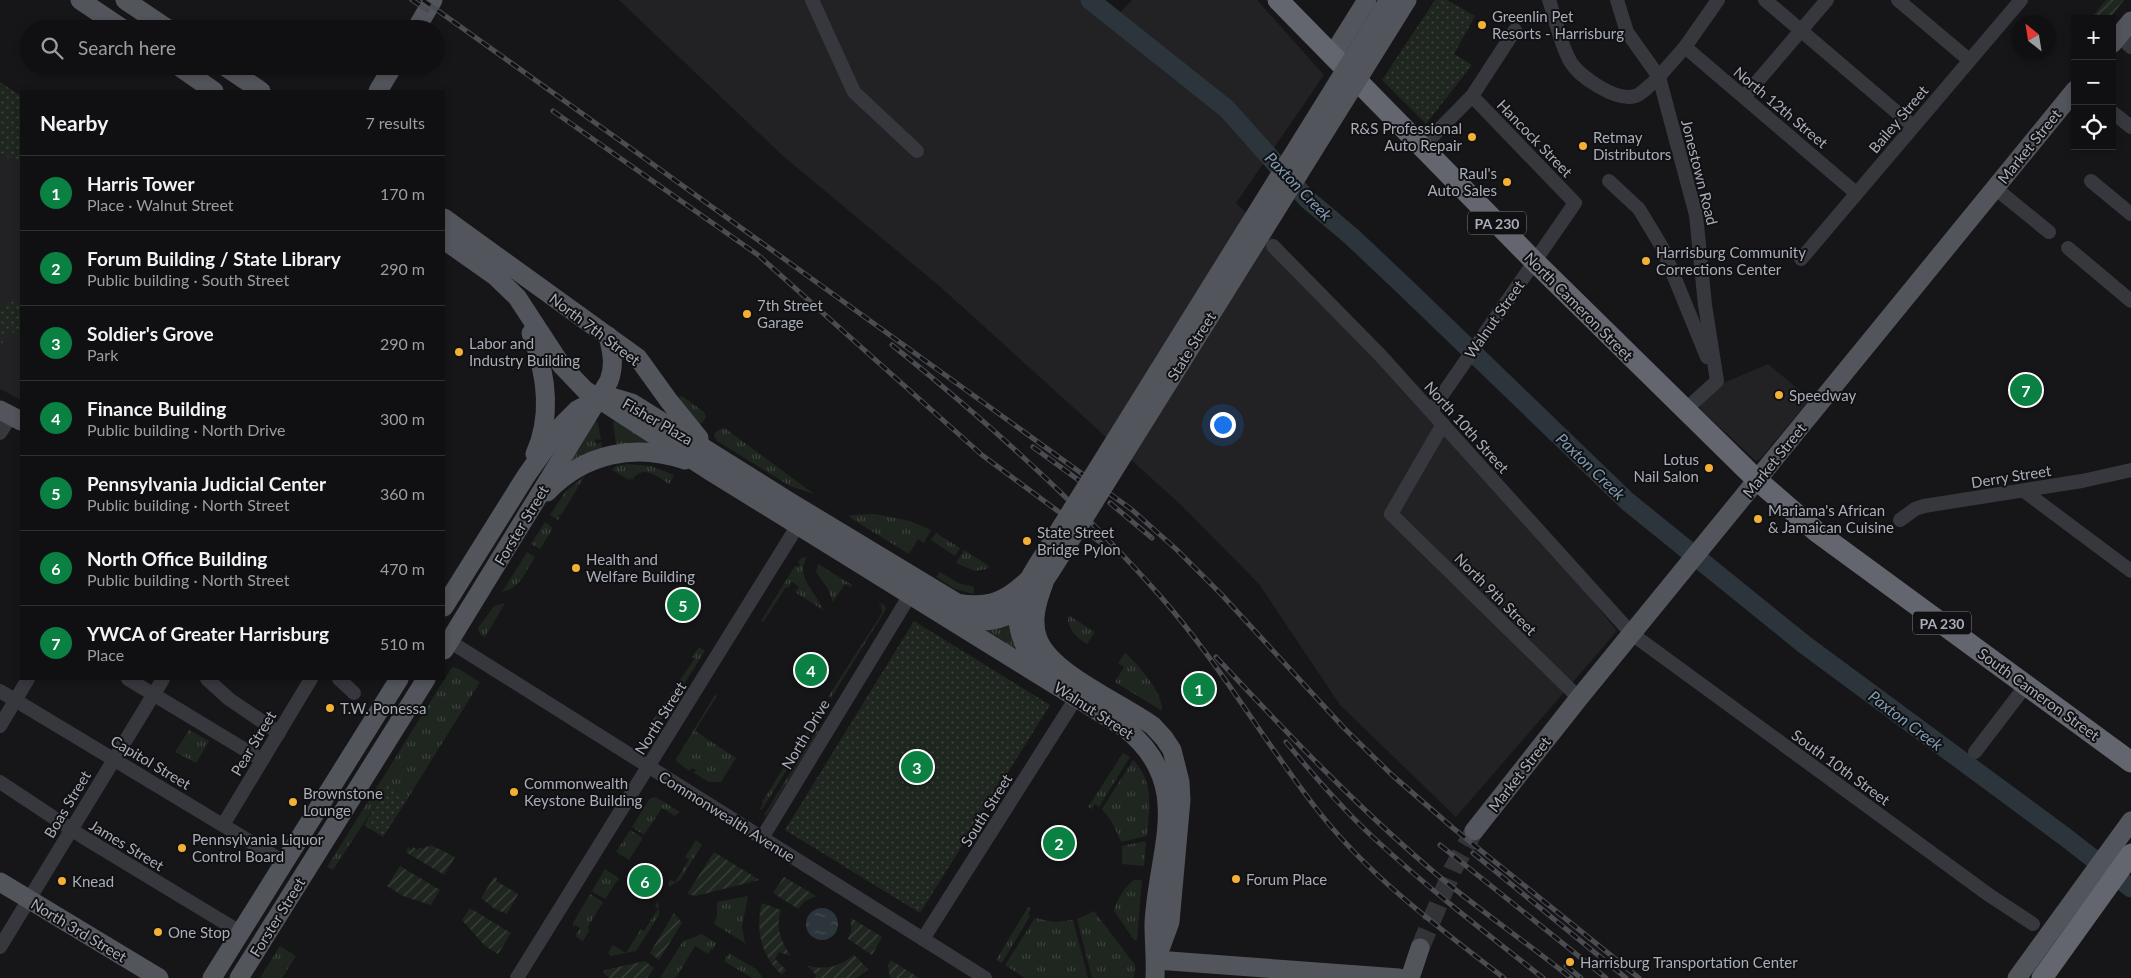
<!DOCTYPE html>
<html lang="en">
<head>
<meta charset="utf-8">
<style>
	body { margin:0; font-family:Lato,sans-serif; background:#19191b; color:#f1f3f6 }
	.controls { position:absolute; right:15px; top:15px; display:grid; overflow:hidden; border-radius:0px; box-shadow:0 2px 8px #0003 }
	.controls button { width:45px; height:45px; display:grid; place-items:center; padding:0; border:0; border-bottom:1px solid #303032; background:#101012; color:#f1f3f6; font:25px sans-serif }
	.compass { position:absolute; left:2011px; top:15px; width:45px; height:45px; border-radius:50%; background:#101012; box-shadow:0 2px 8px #0003; rotate:330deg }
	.you { position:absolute; left:1222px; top:424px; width:18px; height:18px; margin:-12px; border:4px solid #fff; border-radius:50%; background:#1a73e8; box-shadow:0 0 0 8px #1a73e833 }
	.badge { display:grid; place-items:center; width:32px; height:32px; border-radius:50%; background:#0b8043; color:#fff; font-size:16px; font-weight:700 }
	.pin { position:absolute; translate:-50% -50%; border:2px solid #fff; box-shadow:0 1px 5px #0006 }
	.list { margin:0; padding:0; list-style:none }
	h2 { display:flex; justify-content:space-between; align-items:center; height:65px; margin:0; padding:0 20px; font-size:21px }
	h2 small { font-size:16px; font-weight:400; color:#9c9d9f }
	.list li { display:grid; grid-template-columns:32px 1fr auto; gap:15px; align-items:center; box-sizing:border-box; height:75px; padding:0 20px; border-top:1px solid #303032 }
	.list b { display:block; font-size:19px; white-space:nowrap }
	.list p { margin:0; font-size:16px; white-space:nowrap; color:#9c9d9f }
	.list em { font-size:16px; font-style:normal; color:#9c9d9f }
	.icon { flex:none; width:28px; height:28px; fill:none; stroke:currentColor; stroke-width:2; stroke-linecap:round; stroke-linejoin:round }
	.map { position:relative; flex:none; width:2131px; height:978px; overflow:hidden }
	.search { position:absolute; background:#101012; box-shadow:0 2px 8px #0003; left:20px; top:20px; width:425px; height:55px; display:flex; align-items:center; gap:12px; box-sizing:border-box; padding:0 18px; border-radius:28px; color:#9c9d9f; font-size:19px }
	.panel { position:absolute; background:#101012; box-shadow:0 2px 8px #0003; left:20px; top:90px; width:425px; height:590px; border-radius:0px }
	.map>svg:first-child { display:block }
	.built { fill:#222225 }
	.grass { fill:url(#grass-tufts) }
	.park { fill:url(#park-dots) }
	.garden { fill:url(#garden-furrows) }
	.water { fill:url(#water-ripples) }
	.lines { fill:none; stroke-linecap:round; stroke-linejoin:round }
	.river { stroke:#2c353c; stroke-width:19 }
	.major-tunnel { stroke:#333438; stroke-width:19; stroke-dasharray:19 9; stroke-linecap:butt }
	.minor { stroke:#37383d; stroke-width:14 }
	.major { stroke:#53555c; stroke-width:19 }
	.highway { stroke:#63666e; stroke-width:21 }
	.rail-casing { stroke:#4a4c52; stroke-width:5 }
	.rail { stroke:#111113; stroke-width:3; stroke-dasharray:9; stroke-linecap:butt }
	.minor-bridge { stroke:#37383d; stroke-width:14 }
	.major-bridge { stroke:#53555c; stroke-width:19 }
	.poi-dot { fill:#f2b134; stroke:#111113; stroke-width:2 }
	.labels { text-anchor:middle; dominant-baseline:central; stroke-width:4; stroke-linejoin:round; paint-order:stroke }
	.shield { fill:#111113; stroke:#7b7e86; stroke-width:1 }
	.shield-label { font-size:14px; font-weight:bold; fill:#a8adb8 }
	.poi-label { font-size:15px; fill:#a8adb8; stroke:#111113; text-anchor:start }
	.street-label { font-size:15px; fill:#a8adb8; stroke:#111113 }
	.water-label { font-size:16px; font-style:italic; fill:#7f9bb3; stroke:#111113 }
</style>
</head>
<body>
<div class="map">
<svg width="2131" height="978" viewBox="0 0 2131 978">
	<defs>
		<pattern id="grass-tufts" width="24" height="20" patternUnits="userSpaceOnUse" patternTransform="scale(1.25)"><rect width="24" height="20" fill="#1e261f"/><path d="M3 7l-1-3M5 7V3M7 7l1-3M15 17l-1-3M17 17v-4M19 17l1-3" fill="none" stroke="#3c433d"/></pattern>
		<pattern id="park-dots" width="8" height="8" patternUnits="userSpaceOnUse" patternTransform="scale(1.25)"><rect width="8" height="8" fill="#1e261f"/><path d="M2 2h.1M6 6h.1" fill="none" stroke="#3c433d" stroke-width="1.8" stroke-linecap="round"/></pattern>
		<pattern id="garden-furrows" width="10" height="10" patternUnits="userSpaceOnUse" patternTransform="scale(1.25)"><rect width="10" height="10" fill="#1e261f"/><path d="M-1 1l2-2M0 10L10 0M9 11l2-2" fill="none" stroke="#3c433d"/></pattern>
		<pattern id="water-ripples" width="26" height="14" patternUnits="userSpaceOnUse" patternTransform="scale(1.25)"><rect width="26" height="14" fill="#2c353c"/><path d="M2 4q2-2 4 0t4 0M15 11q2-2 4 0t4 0" fill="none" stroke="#485056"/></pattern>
	</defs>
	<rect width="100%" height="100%" fill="#161618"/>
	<g class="built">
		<polygon points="619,0 1088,0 1113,20 1132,0 1257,0 1324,75 1236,203 1293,259 1526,517 1617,631 1456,817 1340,705 1259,584 1181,505 937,284 783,156"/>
		<polygon points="0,153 21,165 21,400 0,389"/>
		<polygon points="1768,364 1810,399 1761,458 1756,461 1700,409 1700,406 1719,385"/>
	</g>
	<g class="grass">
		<polygon points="682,396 704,412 706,417 702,423 698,424 677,399"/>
		<polygon points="616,418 658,444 616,444 613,422"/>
		<polygon points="594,420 598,423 601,440 596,439 595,442 597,444 601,442 602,448 570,462"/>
		<polygon points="723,428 726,429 814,494 790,486 717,441 714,436 715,432"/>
		<path d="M628,464L651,466L674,475L669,484C656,476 644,464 632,480L630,478L629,480L612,470L616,466Z"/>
		<polygon points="585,476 561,515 558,515 560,517 558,520 550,515 566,491"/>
		<polygon points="875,514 910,521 931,530 924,543 918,539 909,554 849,517 851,515"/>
		<polygon points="545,522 553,528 540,549 531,544"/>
		<polygon points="936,533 960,548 955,556 931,540"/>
		<polygon points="964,550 989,566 987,569 975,571 956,563"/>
		<path d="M527,552L535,557C526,571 520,589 502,592Z"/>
		<path d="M807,557C794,577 817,592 823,610L795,592L799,587L792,582L788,588L786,587L763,622L761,621L795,566L798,567L800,564L798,562L801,558Z"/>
		<polygon points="818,564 852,585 851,587 845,584 833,602 828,589 816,572"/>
		<polygon points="940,572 958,583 974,587 974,594 955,589 936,577"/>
		<polygon points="877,601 885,606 886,609 831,698 828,697 882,613 881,605"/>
		<polygon points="505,603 485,637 480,634 478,628 494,606"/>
		<path d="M1068,615L1095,632L1087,644C1076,637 1067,629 1068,615Z"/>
		<polygon points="1006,622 1011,626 1022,654 984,631 987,627"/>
		<polygon points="699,647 705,651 657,726 657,722 653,720 695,658 692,657"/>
		<path d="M1125,653C1138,664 1164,694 1162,711L1115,682L1124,667L1118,663Z"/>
		<polygon points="452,667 459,669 480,682 408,798 388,786 333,870 327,867"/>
		<polygon points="715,695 717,696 695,731 736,758 721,782 709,782 694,773 696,770 692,768 690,771 677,762 676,759"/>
		<polygon points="813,721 816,723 763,808 759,810 763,804 762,802"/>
		<polygon points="189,730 209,741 196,763 175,752"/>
		<polygon points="817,730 819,731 766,816 764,815"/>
		<polygon points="1123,753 1130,757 1099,807 1095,804 1092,809 1088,807"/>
		<path d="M1133,760C1155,782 1149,809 1147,836L1121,842L1112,822L1102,809Z"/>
		<polygon points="656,797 680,812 675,816 662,808 644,835 632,827 650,798"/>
		<polygon points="630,830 643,838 629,860 616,852"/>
		<polygon points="696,840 702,845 680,880 670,886 668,885 671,880 675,882 689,860 685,857"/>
		<polygon points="1146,841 1144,866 1122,864 1122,846"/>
		<polygon points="605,869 619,878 605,899 592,891"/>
		<path d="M1134,880H1142L1137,940H1134L1114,911C1116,901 1125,886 1134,880Z"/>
		<polygon points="590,894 603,902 588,927 589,931 583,941 575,936 580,928 575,925 573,928 573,923"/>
		<polygon points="748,896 742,926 745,943 714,924 717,915 717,902"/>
		<polygon points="658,901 659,915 636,951 611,956 608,953 613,945 626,953 641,929 644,931 658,909 655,906"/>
		<polygon points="1028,907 1031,909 1028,914 1030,916 1002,963 996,960"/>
		<polygon points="1094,911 1135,965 1134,978 1092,978 1077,919"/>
		<polygon points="1035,918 1054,922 1073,920 1088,978 1025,978 1005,965"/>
		<polygon points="702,934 716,943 713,950 711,949 708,954 695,946 676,978 660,978 683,941"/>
		<polygon points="280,946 296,956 282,978 260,978"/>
		<polygon points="729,953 756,969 763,978 752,978 724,961"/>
	</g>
	<g class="park">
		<polygon points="1435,0 1447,0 1475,16 1454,54 1472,65 1426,124 1382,80"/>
		<polygon points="0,82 21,96 21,165 0,153"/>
		<polygon points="8,299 21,307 21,335 20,337 10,331 0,347 0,311"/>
		<polygon points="914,621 1050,705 920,913 785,830"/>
		<polygon points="388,785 408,798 383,837 364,825"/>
	</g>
	<g class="garden">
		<polygon points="2106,0 2124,0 2109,19 2090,19"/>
		<polygon points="431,845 455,857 444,875 406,852 408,847 412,850 413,847 418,850 419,847 423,849 426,846 430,847"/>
		<polygon points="714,852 758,879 759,880 696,896 687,894"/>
		<polygon points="400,866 440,890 431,905 403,896 387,886"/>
		<polygon points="494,877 497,878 496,881 518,894 507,914 495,909 481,898"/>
		<polygon points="784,877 816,896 805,901 798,909 773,893"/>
		<path d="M762,903L781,910C775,926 781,943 791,956L779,952L775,959L786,970L782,975C761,956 755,930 762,903Z"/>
		<polygon points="470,908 511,933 498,954 485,946 462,920"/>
		<polygon points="674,913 682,923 659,960 650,953"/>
		<polygon points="851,918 882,937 872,955 848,939 851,931"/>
		<path d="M854,955L868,969L857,978H815L816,975L808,966C826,970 839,967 854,955Z"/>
		<polygon points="645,961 654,968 647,978 610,978 603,973 605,970"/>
		<polygon points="890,961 892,961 919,978 890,978 888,966"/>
	</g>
	<circle class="water" cx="822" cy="924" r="16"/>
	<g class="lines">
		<polyline class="river" points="1090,0 1227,109 1307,199 1351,236 1405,287 1627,501 1805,645 2064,836 2131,888"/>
		<polyline class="major-tunnel" points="1420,948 1453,869 1474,831"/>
		<g class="minor">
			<polyline points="812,0 854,92 917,151"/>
			<path d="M1549,0C1556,20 1560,43 1570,61C1579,77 1617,102 1635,96C1641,95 1648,86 1654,82"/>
			<polyline points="1617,0 1627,32 1659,77 1696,215 1705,305 1717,381 1685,410"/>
			<polyline points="1765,0 1913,126"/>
			<polyline points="1898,0 1969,60"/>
			<polyline points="2119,36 2131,47"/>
			<polyline points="1685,47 1856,193"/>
			<polyline points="1663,72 1685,47 1718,0"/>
			<polyline points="1744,97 1827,0"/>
			<polyline points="2112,112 2131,127"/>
			<polyline points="1423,146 1472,96 1515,30"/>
			<polyline points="1609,181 1639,209 1662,247 1707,357"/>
			<polyline points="2091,181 2131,214"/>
			<polyline points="1995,188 2049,232"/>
			<polyline points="1273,246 1381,356 1632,634 1989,895 2033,924"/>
			<polyline points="2068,248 2131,301"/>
			<polyline points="1801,259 2021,0"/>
			<polyline points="1431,411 1575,203 1472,96"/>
			<polyline points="1443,424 1391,514 1579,698"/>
			<polyline points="0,433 11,416"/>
			<polyline points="2024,491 2131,571"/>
			<polyline points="1900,520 1915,509 1924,506 2082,481 2131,470"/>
			<polyline points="449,641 985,978"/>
			<polyline points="128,679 262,760"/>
			<polyline points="207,679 229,699 279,733"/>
			<polyline points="339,679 354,693"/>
			<polyline points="0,691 284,862"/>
			<polyline points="0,726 28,679"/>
			<polyline points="1975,752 2027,684"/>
			<polyline points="0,782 83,837 240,932"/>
			<polyline points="223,825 311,679"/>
			<polyline points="762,838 910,595"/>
			<polyline points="923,939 1076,698"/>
			<polyline points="0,947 163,679"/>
			<polyline points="517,978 798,525"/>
		</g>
		<g class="major">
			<polyline points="80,0 123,29"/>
			<polyline points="125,0 168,29"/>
			<polyline points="416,29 433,0"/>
			<polyline points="2112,44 2131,21"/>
			<polyline points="1332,56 1367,0"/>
			<polyline points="178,66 214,91"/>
			<polyline points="224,66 261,91"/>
			<polyline points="378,91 393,66"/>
			<polyline points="444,218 638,358 669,401 699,438"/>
			<path d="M444,240L495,276L517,297L562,366L585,390L710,471L1125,728C1196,785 1157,850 1154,924C1154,942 1156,960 1155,978"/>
			<path d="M531,333C546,372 553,414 535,454"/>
			<polyline points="0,410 21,421"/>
			<path d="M547,492C585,453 635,443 685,460"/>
			<path d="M1044,583C1037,601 1031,621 1038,639C1051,674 1122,703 1153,726L1164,738L1172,750L1180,782L1181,800L1170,922L1159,952"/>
			<path d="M444,607L526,476L562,425L577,410L598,399L612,397L632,403L790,502L957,603C989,609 1006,601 1029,579"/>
			<path d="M951,616C1013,636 1036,595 1064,550"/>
			<path d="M444,650L609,381C615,365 612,352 608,336"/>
			<path d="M1043,673C1034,664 1028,653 1023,641C1007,602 1033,573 1052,542"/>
			<polyline points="1474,831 1579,698 2075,90"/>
			<polyline points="0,882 159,978"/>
			<polyline points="1156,960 1399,978"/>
			<polyline points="212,978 399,679"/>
			<polyline points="239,978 426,679"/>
			<polyline points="1410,978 1420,948"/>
			<polyline points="2017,978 2131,821"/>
		</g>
		<g class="highway">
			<polyline points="1278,0 1534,261 1757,480 1817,532 2131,762"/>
			<polyline points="2042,978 2131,854"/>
		</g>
		<g class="rail-casing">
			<g id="rail">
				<polyline points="412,0 427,10"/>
				<polyline points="423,0 629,147 1131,509 1176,549 1221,594 1344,728 1392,775 1453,828 1639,978"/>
				<polyline points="553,111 758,255 982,455 1101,543"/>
				<path d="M892,345C988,422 1080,505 1161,597C1220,664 1264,742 1319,812C1370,877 1439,928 1504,978"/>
				<polyline points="1033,447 1088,487"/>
				<polyline points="1110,503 1152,538"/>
				<path d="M1216,657C1286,732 1357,807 1435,873C1479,910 1526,942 1571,978"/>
				<path d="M1286,742C1314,776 1343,810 1376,840C1429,889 1486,933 1543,978"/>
				<polyline points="1440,845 1606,978"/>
				<polyline points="1473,853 1626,978"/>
				<polyline points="1566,966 1581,978"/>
			</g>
		</g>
		<use href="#rail" class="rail"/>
		<polyline class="minor-bridge" points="1654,82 1663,72"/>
		<g class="major-bridge">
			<polyline points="1052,542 1389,0"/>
			<polyline points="1064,550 1407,0"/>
		</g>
	</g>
	<g class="poi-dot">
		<circle cx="1482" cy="25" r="5"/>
		<circle cx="1472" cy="137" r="5"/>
		<circle cx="1583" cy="146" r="5"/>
		<circle cx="1507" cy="182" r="5"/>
		<circle cx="1646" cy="261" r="5"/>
		<circle cx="747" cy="314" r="5"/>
		<circle cx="459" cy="352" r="5"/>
		<circle cx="1779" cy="395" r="5"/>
		<circle cx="1709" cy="468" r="5"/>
		<circle cx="1758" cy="519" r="5"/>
		<circle cx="1027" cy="541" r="5"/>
		<circle cx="576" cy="568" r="5"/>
		<circle cx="330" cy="708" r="5"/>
		<circle cx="514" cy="792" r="5"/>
		<circle cx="293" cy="802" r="5"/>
		<circle cx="182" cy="848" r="5"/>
		<circle cx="1236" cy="879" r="5"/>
		<circle cx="62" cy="881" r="5"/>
		<circle cx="158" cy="932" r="5"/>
		<circle cx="1570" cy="962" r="5"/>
	</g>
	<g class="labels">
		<g class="shield">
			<rect x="1468" y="211.5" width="58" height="23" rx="4"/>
			<rect x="1913" y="611.5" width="58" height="23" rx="4"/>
		</g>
		<g class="shield-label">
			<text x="1497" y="223">PA 230</text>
			<text x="1942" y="623">PA 230</text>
		</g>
		<g class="poi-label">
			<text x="1492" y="16">Greenlin Pet<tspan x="1492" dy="17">Resorts - Harrisburg</tspan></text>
			<text x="1462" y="128" text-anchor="end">R&amp;S Professional<tspan x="1462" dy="17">Auto Repair</tspan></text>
			<text x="1593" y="137">Retmay<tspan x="1593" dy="17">Distributors</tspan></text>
			<text x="1497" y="173" text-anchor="end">Raul's<tspan x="1497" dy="17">Auto Sales</tspan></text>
			<text x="1656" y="252">Harrisburg Community<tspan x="1656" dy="17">Corrections Center</tspan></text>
			<text x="757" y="305">7th Street<tspan x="757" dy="17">Garage</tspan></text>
			<text x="469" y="343">Labor and<tspan x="469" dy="17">Industry Building</tspan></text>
			<text x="1789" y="395">Speedway</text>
			<text x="1699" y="459" text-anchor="end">Lotus<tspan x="1699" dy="17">Nail Salon</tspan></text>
			<text x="1768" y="510">Mariama's African<tspan x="1768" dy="17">&amp; Jamaican Cuisine</tspan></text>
			<text x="1037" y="532">State Street<tspan x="1037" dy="17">Bridge Pylon</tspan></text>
			<text x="586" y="559">Health and<tspan x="586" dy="17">Welfare Building</tspan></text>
			<text x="340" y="708">T.W. Ponessa</text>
			<text x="524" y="783">Commonwealth<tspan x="524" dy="17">Keystone Building</tspan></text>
			<text x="303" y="793">Brownstone<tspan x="303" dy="17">Lounge</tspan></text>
			<text x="192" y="839">Pennsylvania Liquor<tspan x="192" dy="17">Control Board</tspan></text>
			<text x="1246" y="879">Forum Place</text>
			<text x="72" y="881">Knead</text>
			<text x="168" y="932">One Stop</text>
			<text x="1580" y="962">Harrisburg Transportation Center</text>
		</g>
		<g class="street-label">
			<text transform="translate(1781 107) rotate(40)">North 12th Street</text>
			<text transform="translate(1898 119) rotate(-50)">Bailey Street</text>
			<text transform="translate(1535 138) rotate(46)">Hancock Street</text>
			<text transform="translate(2029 146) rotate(-51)">Market Street</text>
			<text transform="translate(1700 172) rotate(76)">Jonestown Road</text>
			<text transform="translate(1579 306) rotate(45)">North Cameron Street</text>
			<text transform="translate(1494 319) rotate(-55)">Walnut Street</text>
			<text transform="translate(595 329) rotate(37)">North 7th Street</text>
			<text transform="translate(1191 346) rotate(-58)">State Street</text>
			<text transform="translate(658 421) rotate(30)">Fisher Plaza</text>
			<text transform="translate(1467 427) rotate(48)">North 10th Street</text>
			<text transform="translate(1774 460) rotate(-51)">Market Street</text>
			<text transform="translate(2011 476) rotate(-9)">Derry Street</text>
			<text transform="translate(521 525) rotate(-59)">Forster Street</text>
			<text transform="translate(1496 594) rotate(45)">North 9th Street</text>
			<text transform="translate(2039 694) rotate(36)">South Cameron Street</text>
			<text transform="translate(1094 710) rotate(33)">Walnut Street</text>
			<text transform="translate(660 718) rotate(-58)">North Street</text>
			<text transform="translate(805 734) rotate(-59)">North Drive</text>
			<text transform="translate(253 743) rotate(-59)">Pear Street</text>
			<text transform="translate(151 762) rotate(31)">Capitol Street</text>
			<text transform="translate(1841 767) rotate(36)">South 10th Street</text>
			<text transform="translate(1519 774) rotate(-52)">Market Street</text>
			<text transform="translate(67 804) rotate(-59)">Boas Street</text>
			<text transform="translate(986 810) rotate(-58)">South Street</text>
			<text transform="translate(727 816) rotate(32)">Commonwealth Avenue</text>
			<text transform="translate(127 845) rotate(31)">James Street</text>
			<text transform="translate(277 917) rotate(-58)">Forster Street</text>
			<text transform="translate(79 930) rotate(31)">North 3rd Street</text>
		</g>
		<g class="water-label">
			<text transform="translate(1299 186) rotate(46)">Paxton Creek</text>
			<text transform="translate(1591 466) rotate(44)">Paxton Creek</text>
			<text transform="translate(1906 720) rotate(37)">Paxton Creek</text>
		</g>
	</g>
</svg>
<div class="controls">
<button>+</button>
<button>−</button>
<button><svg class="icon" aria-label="locate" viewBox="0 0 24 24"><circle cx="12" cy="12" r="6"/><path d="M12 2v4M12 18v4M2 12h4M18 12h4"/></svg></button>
</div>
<svg class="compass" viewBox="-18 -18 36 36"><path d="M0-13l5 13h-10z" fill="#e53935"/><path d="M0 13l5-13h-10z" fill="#9c9d9f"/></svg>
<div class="you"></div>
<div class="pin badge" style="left:1199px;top:689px">1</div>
<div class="pin badge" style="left:1059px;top:843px">2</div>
<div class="pin badge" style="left:917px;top:767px">3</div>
<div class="pin badge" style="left:811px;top:670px">4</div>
<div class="pin badge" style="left:683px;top:605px">5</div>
<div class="pin badge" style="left:645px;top:881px">6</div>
<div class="pin badge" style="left:2026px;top:390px">7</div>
<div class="search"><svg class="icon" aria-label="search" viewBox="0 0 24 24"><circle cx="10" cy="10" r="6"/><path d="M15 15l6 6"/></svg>Search here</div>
<section class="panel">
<h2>Nearby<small>7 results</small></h2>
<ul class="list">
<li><span class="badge">1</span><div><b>Harris Tower</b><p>Place · Walnut Street</p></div><em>170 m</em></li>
<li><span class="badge">2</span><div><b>Forum Building / State Library</b><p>Public building · South Street</p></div><em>290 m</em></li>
<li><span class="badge">3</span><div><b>Soldier's Grove</b><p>Park</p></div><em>290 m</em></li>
<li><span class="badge">4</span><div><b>Finance Building</b><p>Public building · North Drive</p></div><em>300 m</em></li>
<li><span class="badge">5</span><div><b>Pennsylvania Judicial Center</b><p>Public building · North Street</p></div><em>360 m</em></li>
<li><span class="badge">6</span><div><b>North Office Building</b><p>Public building · North Street</p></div><em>470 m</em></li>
<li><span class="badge">7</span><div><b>YWCA of Greater Harrisburg</b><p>Place</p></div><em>510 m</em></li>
</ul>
</section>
</div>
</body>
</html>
